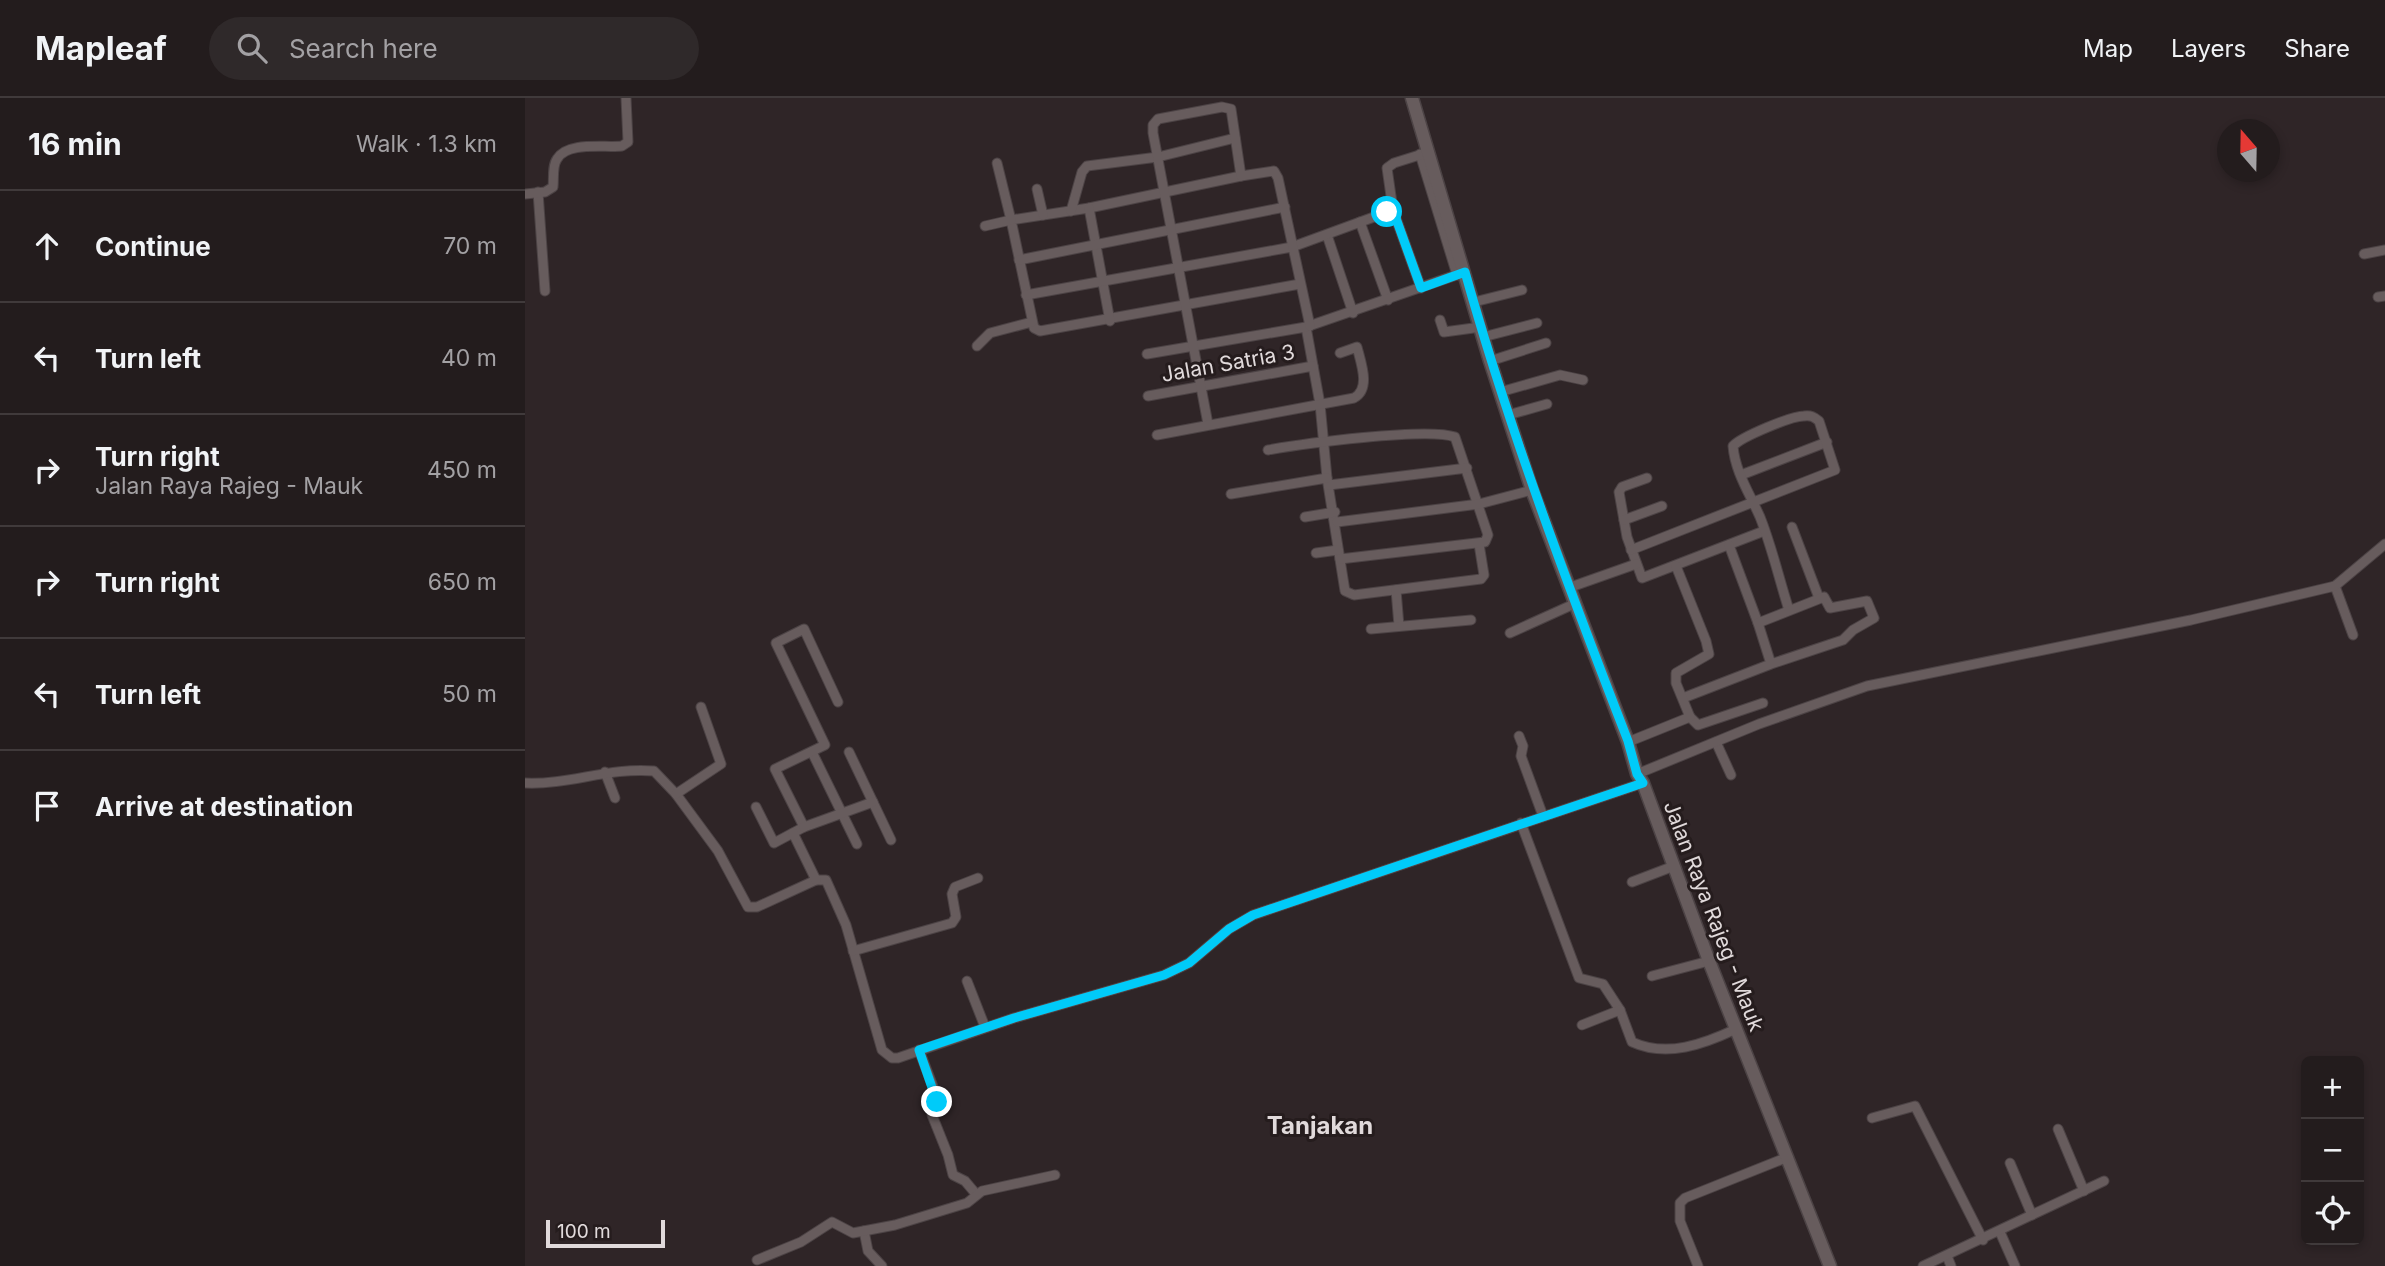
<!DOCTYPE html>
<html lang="en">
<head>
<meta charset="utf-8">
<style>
	body { margin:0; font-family:Inter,sans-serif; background:#2f292a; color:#f1f3f6 }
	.controls { position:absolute; right:21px; bottom:21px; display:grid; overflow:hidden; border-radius:10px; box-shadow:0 4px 10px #0003 }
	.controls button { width:63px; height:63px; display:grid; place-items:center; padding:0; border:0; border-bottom:2px solid #403a3b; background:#231c1d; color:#f1f3f6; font:35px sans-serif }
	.compass { position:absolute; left:1692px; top:21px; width:63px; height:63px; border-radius:50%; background:#231c1d; box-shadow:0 4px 10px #0003; rotate:340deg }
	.scale { position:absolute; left:21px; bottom:18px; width:119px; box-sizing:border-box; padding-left:7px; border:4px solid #e1dadb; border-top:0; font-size:19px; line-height:24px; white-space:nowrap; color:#e1dadb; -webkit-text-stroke:5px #251c1d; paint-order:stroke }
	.stop { position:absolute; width:21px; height:21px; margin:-16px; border:5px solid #00cbf9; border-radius:50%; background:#fff }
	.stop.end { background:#00cbf9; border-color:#fff; box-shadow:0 2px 7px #0008 }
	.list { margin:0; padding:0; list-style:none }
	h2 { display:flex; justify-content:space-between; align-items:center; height:91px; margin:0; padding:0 28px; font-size:30px }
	h2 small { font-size:23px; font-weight:400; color:#a3a1a4 }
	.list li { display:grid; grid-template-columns:46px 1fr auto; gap:21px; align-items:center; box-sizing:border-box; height:112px; padding:0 28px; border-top:2px solid #403a3b }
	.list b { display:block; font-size:26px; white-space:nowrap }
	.list p { margin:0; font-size:23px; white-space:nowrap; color:#a3a1a4 }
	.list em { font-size:23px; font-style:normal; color:#a3a1a4 }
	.icon { flex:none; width:38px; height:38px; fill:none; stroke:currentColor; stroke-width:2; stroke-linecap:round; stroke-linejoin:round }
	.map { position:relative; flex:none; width:1860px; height:1168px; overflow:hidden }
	header { display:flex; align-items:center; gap:42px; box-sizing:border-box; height:98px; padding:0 35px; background:#231c1d; border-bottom:2px solid #403a3b }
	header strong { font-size:33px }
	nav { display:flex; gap:38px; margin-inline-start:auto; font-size:24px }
	.search { width:490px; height:63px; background:#2f292a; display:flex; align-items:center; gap:18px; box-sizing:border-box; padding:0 24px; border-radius:38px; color:#a3a1a4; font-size:26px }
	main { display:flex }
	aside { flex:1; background:#231c1d }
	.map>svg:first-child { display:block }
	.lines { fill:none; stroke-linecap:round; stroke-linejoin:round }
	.street-casing { stroke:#4c4345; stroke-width:11 }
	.secondary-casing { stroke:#4c4345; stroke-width:15 }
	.street { stroke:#675c5d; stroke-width:9 }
	.secondary { stroke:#675c5d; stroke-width:12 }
	.route { stroke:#00cbf9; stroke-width:9 }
	.labels { text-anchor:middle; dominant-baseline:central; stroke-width:6; stroke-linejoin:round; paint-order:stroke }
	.street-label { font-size:21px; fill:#e1dadb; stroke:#251c1d }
	.quarter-label { font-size:24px; font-weight:bold; fill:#e1dadb; stroke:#251c1d }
</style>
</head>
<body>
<header>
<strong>Mapleaf</strong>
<div class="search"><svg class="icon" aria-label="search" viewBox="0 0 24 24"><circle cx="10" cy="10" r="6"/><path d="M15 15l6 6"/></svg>Search here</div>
<nav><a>Map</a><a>Layers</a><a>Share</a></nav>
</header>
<main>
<aside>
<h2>16 min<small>Walk · 1.3 km</small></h2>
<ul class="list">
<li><svg class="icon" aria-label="ahead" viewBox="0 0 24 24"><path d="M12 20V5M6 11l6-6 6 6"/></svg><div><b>Continue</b></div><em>70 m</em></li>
<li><svg class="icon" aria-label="left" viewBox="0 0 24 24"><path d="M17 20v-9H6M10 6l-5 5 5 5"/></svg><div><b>Turn left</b></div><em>40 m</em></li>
<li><svg class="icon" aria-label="right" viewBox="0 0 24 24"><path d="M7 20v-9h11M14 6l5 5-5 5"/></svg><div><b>Turn right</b><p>Jalan Raya Rajeg - Mauk</p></div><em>450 m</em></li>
<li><svg class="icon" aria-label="right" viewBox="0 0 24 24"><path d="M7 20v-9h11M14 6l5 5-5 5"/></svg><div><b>Turn right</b></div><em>650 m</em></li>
<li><svg class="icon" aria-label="left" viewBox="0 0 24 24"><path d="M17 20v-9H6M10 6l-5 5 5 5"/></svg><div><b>Turn left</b></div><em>50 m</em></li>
<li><svg class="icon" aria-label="arrive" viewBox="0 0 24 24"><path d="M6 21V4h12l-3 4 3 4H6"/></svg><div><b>Arrive at destination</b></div></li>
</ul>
</aside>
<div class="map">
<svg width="1860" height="1168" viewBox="0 0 1860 1168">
	<rect width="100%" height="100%" fill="#2f2527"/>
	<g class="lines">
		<g class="street-casing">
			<g id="street">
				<polyline points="895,56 932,177"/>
				<polyline points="716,78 564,110 486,122 509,230 515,233 775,186"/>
				<polyline points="512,91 518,117"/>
				<polyline points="13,94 20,193"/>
				<path d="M0,96L20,94L28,89C29,81 27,68 32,61C42,43 80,50 97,48L103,44L101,0"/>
				<polyline points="564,110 585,223"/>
				<polyline points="868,112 896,190"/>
				<polyline points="546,113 557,74 562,68 633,59 710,40"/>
				<polyline points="835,124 863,202"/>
				<polyline points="460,128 486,122 472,65"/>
				<polyline points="802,137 828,215"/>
				<polyline points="1839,156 1860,152"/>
				<polyline points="494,162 760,109"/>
				<polyline points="501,197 767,149 868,112 862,70 869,65 904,54"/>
				<polyline points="1853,199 1860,198"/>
				<polyline points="949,204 997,192"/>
				<polyline points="915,222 919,234 956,229"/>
				<polyline points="781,229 795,306 802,380 820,493 829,497 956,481 959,477 954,446"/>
				<polyline points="958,239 1012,225"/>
				<polyline points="452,248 465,235 507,224"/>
				<polyline points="622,256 781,229 940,174"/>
				<polyline points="965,263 1021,245"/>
				<polyline points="975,294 1035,277 1058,282"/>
				<polyline points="623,298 788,268"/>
				<polyline points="983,317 1022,306"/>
				<polyline points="683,326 628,35 628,27 633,21 697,9 706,11 716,78 749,73 753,80 785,228"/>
				<path d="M632,337L829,300C846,291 836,265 832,249L815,255"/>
				<path d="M743,352C776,346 902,329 930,339L963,437L960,444L815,461"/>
				<polyline points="1216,377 1302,344"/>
				<polyline points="1122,380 1097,389 1094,394 1102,439 1117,480 1239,433"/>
				<polyline points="804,387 942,370"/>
				<polyline points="706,396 802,380"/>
				<polyline points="780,419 810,414"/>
				<polyline points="1099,422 1137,408"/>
				<polyline points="812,424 954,406 1007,392"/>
				<polyline points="1267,429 1294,500"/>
				<polyline points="1204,447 1233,525"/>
				<path d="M1106,452L1310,372L1294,323C1289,319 1286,317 1279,318C1266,318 1216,339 1208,348C1210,374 1225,396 1235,419C1247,449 1254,481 1264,512"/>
				<polyline points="791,455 813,452"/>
				<polyline points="1810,488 1828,537"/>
				<polyline points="1043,490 1111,466"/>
				<polyline points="871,492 874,528"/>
				<polyline points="846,531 946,522"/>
				<polyline points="985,535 1049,506"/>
				<polyline points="1158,600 1246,566 1318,542 1328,532 1349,520 1342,503 1305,510 1299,499 1233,525 1246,566"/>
				<polyline points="1165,619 1173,627 1238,605"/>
				<polyline points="994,638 998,648 996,658 1018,718"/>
				<polyline points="1103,644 1165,619 1151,585 1151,575 1184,556 1181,543 1151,468"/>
				<polyline points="1191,644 1206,677"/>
				<polyline points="287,654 332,746"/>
				<polyline points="324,654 366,742"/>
				<polyline points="80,674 90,700"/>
				<polyline points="1112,676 1234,626 1342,588 1666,522 1810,488 1860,446"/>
				<path d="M0,685C44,687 84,669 129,673L151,696L193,753L223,809H232L291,782H301L321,827L357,952L367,960H373L489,920L639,877L664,865L704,831L728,817L1118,685"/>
				<polyline points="151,696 196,666 176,609"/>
				<polyline points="231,709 249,745 279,729 250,671 300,647 251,545 279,531 313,604"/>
				<path d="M996,725L1054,880L1078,886L1095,912L1107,944C1142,960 1179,946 1211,931"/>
				<polyline points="279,729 348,704"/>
				<polyline points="268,735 291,782"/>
				<polyline points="1107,784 1149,768"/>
				<polyline points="328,853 427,825 431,819 427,796 430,789 453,780"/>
				<polyline points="1127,878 1184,863"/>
				<polyline points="442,883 460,929"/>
				<polyline points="1057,927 1095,912"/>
				<polyline points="394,952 413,1002 407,1017 423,1057 428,1077 440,1083 451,1096"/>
				<polyline points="1347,1020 1390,1008 1458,1142"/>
				<polyline points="1533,1031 1559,1093"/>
				<polyline points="1485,1065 1507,1117"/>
				<polyline points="339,1133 343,1153 357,1168"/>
				<polyline points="1475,1134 1490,1168"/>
				<polyline points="1422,1158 1426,1168"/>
				<polyline points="232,1162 276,1144 307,1124 328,1135 370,1127 442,1105 457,1093 530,1077"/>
				<polyline points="1173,1168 1155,1123 1155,1105 1160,1100 1263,1059"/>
				<polyline points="1398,1168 1579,1083"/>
			</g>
		</g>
		<g class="secondary-casing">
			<polyline id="secondary" points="887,0 965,263 1007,392 1103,644 1112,676 1118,685 1184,863 1305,1168"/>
		</g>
		<use href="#street" class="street"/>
		<use href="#secondary" class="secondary"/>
	</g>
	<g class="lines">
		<path class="route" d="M412,1004L394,952L489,920L639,877L664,865L704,831L728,817L1118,685L1112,676L1103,643C1043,488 985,334 940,174L896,190L868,112L862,114"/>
	</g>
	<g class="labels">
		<g class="street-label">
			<text transform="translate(703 265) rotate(-10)">Jalan Satria 3</text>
			<text transform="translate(1189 818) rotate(69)">Jalan Raya Rajeg - Mauk</text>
		</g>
		<g class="quarter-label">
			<text x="795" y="1027">Tanjakan</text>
		</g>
	</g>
</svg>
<div class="controls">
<button>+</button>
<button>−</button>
<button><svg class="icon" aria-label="locate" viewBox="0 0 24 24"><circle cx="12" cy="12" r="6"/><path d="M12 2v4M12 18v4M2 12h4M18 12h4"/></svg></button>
</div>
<svg class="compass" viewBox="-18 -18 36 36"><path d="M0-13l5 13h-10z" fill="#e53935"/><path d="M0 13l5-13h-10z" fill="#a3a1a4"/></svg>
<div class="scale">100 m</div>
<div class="stop" style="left:862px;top:114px"></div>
<div class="stop end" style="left:412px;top:1004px"></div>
</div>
</main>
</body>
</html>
